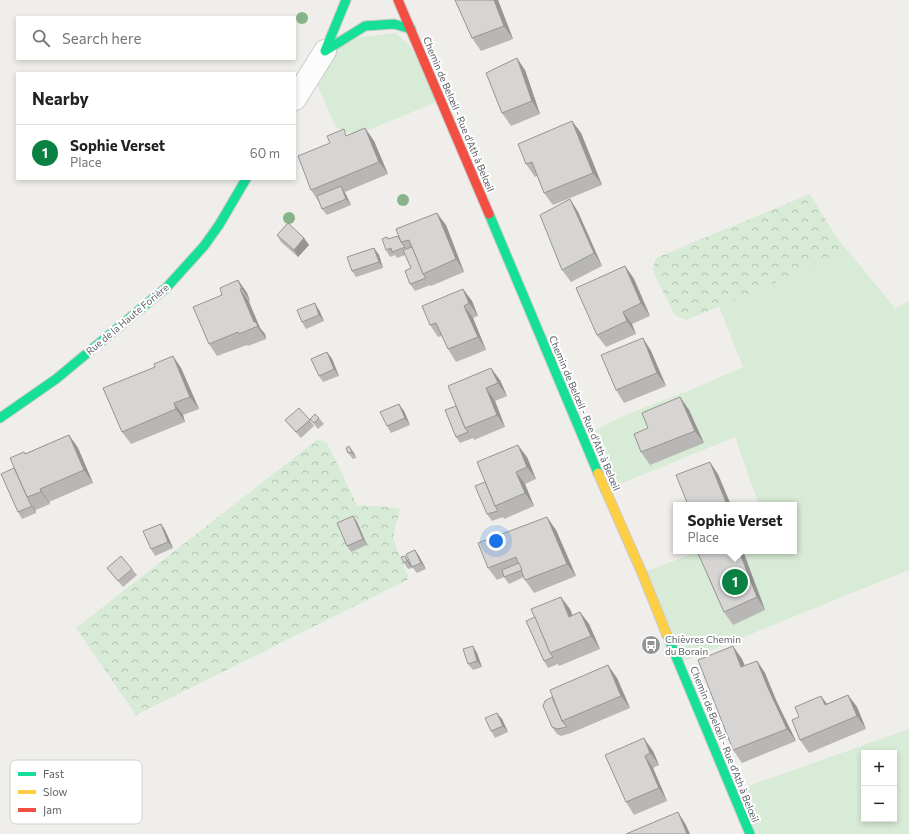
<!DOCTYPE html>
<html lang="en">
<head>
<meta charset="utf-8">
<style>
	body { margin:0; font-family:Commissioner,sans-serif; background:#f6f6f6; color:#222 }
	.controls { position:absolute; right:12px; bottom:12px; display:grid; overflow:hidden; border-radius:0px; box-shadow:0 2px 6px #0003 }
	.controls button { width:36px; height:36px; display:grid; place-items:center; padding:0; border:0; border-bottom:1px solid #e0e0e0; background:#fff; color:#222; font:20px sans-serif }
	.you { position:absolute; left:496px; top:541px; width:14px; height:14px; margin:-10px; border:3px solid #fff; border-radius:50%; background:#1a73e8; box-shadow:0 0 0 6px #1a73e833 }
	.badge { display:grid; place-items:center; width:26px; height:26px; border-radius:50%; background:#0b8043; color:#fff; font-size:13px; font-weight:700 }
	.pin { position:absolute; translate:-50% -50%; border:2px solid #fff; box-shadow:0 1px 4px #0006 }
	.popup { position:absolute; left:673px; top:502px; width:124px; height:52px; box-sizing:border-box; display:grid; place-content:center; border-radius:0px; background:#fff; filter:drop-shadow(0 1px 3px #0005); font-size:13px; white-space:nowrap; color:#767676 }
	.popup b { font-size:15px; color:#222 }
	.popup::after { content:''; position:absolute; left:50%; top:100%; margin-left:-8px; border:8px solid transparent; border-top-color:#fff }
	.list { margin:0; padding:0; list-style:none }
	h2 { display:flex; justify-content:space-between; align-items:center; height:52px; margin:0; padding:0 16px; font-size:17px }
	h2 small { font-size:13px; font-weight:400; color:#767676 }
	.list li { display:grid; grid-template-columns:26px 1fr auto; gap:12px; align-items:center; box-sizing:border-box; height:56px; padding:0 16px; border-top:1px solid #e0e0e0 }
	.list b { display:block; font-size:15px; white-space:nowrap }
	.list p { margin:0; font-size:13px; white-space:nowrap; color:#767676 }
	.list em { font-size:13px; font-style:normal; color:#767676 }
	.icon { flex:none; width:22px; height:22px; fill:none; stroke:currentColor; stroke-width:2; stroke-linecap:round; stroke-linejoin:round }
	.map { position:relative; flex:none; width:909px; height:834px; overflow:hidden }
	.search { position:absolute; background:#fff; box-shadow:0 2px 6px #0003; left:16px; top:16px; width:280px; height:44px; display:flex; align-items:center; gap:10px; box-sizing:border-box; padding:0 14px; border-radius:0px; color:#767676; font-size:15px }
	.panel { position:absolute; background:#fff; box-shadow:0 2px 6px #0003; left:16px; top:72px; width:280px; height:108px; border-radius:0px }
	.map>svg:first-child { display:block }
	.grass { fill:#d8ebd6; fill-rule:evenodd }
	.forest { fill:url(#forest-crowns) }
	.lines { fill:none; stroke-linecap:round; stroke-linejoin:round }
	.street-casing { stroke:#cbcccc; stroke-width:24 }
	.fast-casing { stroke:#cacacb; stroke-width:11 }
	.slow-casing { stroke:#cacacb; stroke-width:11 }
	.jam-casing { stroke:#cacacb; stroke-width:11 }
	.street { stroke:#fdfcfc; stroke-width:22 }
	.fast { stroke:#16e098; stroke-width:9 }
	.slow { stroke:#ffcf43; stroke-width:9 }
	.jam { stroke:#f24e42; stroke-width:9 }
	.tree { fill:#88b388 }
	.wall { fill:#b8b7b5 }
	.shaded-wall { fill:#969594 }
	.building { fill:#d6d5d3; stroke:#969594 }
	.labels { text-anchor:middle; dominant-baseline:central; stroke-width:4; stroke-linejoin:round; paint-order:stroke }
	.street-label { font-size:10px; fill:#5f6368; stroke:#fff }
	.poi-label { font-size:10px; fill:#5f6368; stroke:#fff; text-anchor:start }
	.key { fill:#fff; stroke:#cfd0d2; stroke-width:1 }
	.key-label { font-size:11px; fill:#5f6368 }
</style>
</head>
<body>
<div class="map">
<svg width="909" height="834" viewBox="0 0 909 834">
	<defs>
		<pattern id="forest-crowns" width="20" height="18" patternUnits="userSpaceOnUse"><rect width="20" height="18" fill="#d8ebd6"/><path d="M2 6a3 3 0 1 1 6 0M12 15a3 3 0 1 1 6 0" fill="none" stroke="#b2c2b1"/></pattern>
	</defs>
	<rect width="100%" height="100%" fill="#efeeea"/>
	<g class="grass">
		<polygon points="395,33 410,46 441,100 364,132 347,133 336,127 312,73 341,40"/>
		<polygon points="842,244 895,308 909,301 909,570 679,663 642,573 700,551 794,551 794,505 759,505 735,437 605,490 583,436 623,416 698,387 743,367 719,306 837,253"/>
		<path d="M909,729V834H750L732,792ZM864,753H894V819H864Z"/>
	</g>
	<g class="forest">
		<polygon points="810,194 836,237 842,244 837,253 768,286 686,320 675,315 654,274 653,268 656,258"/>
		<polygon points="318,439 327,443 357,505 400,508 393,538 409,579 136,715 76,628"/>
	</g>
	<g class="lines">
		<g class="street-casing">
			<polyline id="street" points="295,99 325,51"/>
		</g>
		<g class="fast-casing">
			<g id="fast">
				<polyline points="346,0 325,51 365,26 394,24 411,29"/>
				<polyline points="489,214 598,473"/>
				<polyline points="0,418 56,379 167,287 204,246 219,225 246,179"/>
				<polyline points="667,635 750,834"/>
			</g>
		</g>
		<g class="slow-casing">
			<polyline id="slow" points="598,473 642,573 667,635"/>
		</g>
		<g class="jam-casing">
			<polyline id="jam" points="398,0 489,214"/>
		</g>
		<use href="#street" class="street"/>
		<use href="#fast" class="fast"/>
		<use href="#slow" class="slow"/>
		<use href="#jam" class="jam"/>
	</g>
	<g class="tree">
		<circle cx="302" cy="18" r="6"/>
		<circle cx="403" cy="200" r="6"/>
		<circle cx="289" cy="218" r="6"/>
	</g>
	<g class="wall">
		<polygon points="455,0 498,0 513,39 481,51 472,38"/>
		<polygon points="525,70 540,114 511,126 502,113"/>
		<polygon points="572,121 581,133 602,185 553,205 544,193 537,176 535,177 526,164"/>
		<polygon points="365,128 374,141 388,174 345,192 351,205 327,215 322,209 319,202 311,190 348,135"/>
		<polygon points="570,199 578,212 602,266 571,282 562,270"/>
		<polygon points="446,225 464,272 431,286 430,285 415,291 410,284 411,268 405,255 397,258 395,255 390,257 386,250 387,237 388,239"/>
		<polygon points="277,235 304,238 309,245 298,257 281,242"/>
		<polygon points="374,248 379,255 383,268 356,277 352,271"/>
		<polygon points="625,266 634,279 650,316 632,324 636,334 606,347 597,335"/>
		<polygon points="238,280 247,293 250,301 249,302 260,328 265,334 266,339 248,346 247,345 217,356 209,344 222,295"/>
		<polygon points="463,289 472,301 478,316 473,318 486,350 456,362 448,349 442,336 438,337 430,325"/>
		<polygon points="319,310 324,321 306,329 302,322"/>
		<polygon points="643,338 651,351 666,386 624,403 616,390"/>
		<polygon points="327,352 332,359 339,376 323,382 319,376"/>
		<polygon points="173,356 181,368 199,409 183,415 185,422 131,444 122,432 155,367"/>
		<polygon points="500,380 507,396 495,401 505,427 474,440 473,438 460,443 456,437 456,406"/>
		<polygon points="680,397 689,410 704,443 650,465 641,452 648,428"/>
		<polygon points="404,411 410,425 391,433 387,426"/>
		<polygon points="319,418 324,424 318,429 310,419"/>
		<polygon points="285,420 310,420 314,426 301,438 290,426"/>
		<polygon points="69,435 78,448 93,483 49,502 50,504 36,510 35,509 36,513 22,519 18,512 24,452 26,454"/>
		<polygon points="346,448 354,453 356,458 353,459 348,453"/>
		<polygon points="527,457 536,479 525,484 534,506 504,519 503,517 492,521 487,514 485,482"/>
		<polygon points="353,516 357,522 367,545 351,552 347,546"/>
		<polygon points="161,524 165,530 173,548 155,556 151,549"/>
		<polygon points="556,530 576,576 534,593 525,580 524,577 509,584 504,577 497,580 488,568"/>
		<polygon points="415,550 419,556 426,569 417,573 412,567"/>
		<polygon points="697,551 743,551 765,610 733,625 724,612"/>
		<polygon points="401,557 410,563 412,568 408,569 404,563"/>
		<polygon points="107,568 132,569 137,575 123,587"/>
		<polygon points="570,609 572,615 580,612 589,624 600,649 559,666 558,664 548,668 544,661"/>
		<polygon points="473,646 477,653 482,667 473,670 468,664"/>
		<polygon points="742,659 745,666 757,661 765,673 776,700 796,741 742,763 733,750"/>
		<polygon points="617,678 630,708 571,733 561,736 557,734 552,727"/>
		<polygon points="848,695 857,707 866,729 809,753 800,740 826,704"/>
		<polygon points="497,713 502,719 508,732 495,738 491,731"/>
		<polygon points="653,751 659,765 653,768 667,801 634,815 626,802 605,755"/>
	</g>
	<g class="shaded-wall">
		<polygon points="494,0 498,0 513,39 504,26"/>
		<polygon points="517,58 525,70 540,114 532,101"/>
		<polygon points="572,121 581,133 602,185 593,173"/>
		<polygon points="365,128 374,141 388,174 379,162"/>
		<polygon points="341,186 345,193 351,205 346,199"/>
		<polygon points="570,199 578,212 602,266 594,253"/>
		<polygon points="437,213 446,225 464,272 456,259"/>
		<polygon points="304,238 309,245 298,257 294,250"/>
		<polygon points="374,248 379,255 383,268 379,262"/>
		<polygon points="625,266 634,279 650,316 641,303"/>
		<polygon points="238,280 247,293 250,301 242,289"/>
		<polygon points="240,289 249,302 260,328 265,334 266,339 254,322"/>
		<polygon points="463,289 472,301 478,316 469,303"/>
		<polygon points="315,303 319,310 324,321 319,315"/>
		<polygon points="464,306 473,318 486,350 478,337"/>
		<polygon points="623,312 632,324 636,334 627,321"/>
		<polygon points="643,338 651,351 666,386 657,373"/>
		<polygon points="327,352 332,359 339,376 334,369"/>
		<polygon points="173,356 181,368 199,409 190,397"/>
		<polygon points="491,368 500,380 507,396 498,383"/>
		<polygon points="486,388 495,401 505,427 497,415"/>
		<polygon points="680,397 689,410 704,443 695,431"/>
		<polygon points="174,403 183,415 185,422 176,409"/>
		<polygon points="399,404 404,411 410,425 405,418"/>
		<polygon points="69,435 78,448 93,483 84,470"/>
		<polygon points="518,445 527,457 536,479 527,467"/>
		<polygon points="349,446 354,453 356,458 352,452"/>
		<polygon points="710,462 718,474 731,505 727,505"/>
		<polygon points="516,472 525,484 534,506 525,493"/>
		<polygon points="40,489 49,502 50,504 41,492"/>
		<polygon points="30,503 35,509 36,513 32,506"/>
		<polygon points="353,516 357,522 367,545 363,539"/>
		<polygon points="547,517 556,530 576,576 567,564"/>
		<polygon points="161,524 165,530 173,548 168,542"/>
		<polygon points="415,550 419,556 426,569 421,563"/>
		<polygon points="739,551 743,551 765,610 757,597"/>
		<polygon points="405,556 410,563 412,568 407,561"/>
		<polygon points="561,597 570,609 578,629 569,617"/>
		<polygon points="580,612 589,624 600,649 591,636"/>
		<polygon points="473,646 477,653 482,667 477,661"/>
		<polygon points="733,646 742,659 750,679 741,667"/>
		<polygon points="757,661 765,673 776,700 796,741 787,729 768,688"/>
		<polygon points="608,665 617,678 630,708 621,696"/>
		<polygon points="848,695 857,707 866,729 857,716"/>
		<polygon points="821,696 830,708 825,705"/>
		<polygon points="497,713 502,719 508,732 503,726"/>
		<polygon points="644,738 653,751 659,765 650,753"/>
		<polygon points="645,756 653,768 667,801 659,788"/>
		<polygon points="678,812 686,825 690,834 687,834"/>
	</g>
	<g class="building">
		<polygon points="455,0 494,0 504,26 472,38"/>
		<polygon points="517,58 532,101 502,113 486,73"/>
		<polygon points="572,121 593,173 544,193 532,162 526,164 518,144"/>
		<polygon points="365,128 379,162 311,190 298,156 330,143 327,136 344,129 346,136"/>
		<polygon points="341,186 346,199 322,209 317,196"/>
		<polygon points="570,199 594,253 562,270 540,215"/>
		<polygon points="437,213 456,259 423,274 409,240 401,242 396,229"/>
		<polygon points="288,223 304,238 294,250 277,235"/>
		<polygon points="398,236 401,242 405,247 392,252 391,248 386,250 382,239 387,237 388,239"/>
		<polygon points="412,247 423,274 426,278 410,284 405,271 411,268 403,250"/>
		<polygon points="374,248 379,262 352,271 347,257"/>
		<polygon points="625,266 641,303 623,312 627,321 597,335 576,288"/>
		<polygon points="238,280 242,289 240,289 254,322 256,322 258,326 239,334 238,332 209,344 193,307 222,295 220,288"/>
		<polygon points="463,289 469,303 464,306 478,337 448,349 436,323 430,325 422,306"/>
		<polygon points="315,303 319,315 302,322 297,310"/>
		<polygon points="643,338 657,373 616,390 601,355"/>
		<polygon points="327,352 334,369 319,376 311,359"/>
		<polygon points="173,356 190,397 174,403 176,409 122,432 103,388 155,367 154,364"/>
		<polygon points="491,368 498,383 486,388 497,415 465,428 448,386"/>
		<polygon points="680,397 695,431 641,452 634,434 648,428 642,413"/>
		<polygon points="399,404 405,418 387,426 380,412"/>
		<polygon points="456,406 465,428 468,432 456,437 445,410"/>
		<polygon points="299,408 310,420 296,432 285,420"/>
		<polygon points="315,414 319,418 314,423 310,419"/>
		<polygon points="69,435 84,470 40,489 41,492 27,497 10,458 24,452 25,454"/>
		<polygon points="518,445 527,467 516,472 525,493 495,506 477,462"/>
		<polygon points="349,446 352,452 348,453 346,448"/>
		<polygon points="710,462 727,505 688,505 676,475"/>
		<polygon points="14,468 27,497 30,503 32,506 18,512 1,474"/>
		<polygon points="485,482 495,506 498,511 487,514 475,486"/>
		<polygon points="353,516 363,539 347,546 337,523"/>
		<polygon points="547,517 567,564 525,580 516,557 488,568 478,543"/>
		<polygon points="161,524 168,542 151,549 143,531"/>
		<polygon points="415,550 421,563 412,567 406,554"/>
		<polygon points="697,551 739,551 757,597 724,612"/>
		<polygon points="121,556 132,569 118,581 107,568"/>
		<polygon points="405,556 407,561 404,563 401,557"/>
		<polygon points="519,563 522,570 504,577 502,570"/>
		<polygon points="561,597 569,617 580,612 591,636 550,653 531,609"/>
		<polygon points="535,617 550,653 553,657 544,661 526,621"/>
		<polygon points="473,646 477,661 468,664 463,649"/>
		<polygon points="733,646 741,667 757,661 768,688 787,729 733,750 698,660"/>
		<polygon points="608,665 621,696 562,721 550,690"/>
		<polygon points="848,695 857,716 800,740 792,720 799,717 795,707 821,696 825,705"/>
		<polygon points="552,697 562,721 567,727 557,729 552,727 543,706 545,701"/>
		<polygon points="497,713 503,726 491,731 485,718"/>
		<polygon points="644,738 650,753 645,756 659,788 626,802 605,755"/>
		<polygon points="678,812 687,834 626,834"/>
	</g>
	<defs>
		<g id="bus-disc" transform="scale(1)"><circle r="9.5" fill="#919496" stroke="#fff"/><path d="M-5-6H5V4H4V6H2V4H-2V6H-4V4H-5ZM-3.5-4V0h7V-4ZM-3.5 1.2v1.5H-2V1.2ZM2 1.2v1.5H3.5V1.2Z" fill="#fff"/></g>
	</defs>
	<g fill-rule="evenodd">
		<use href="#bus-disc" x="651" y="645"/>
	</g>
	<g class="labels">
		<g class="street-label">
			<text transform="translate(459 114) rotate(67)">Chemin de Belœil - Rue d'Ath à Belœil</text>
			<text transform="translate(127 319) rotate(-40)">Rue de la Haute Forière</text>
			<text transform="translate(585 413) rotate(67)">Chemin de Belœil - Rue d'Ath à Belœil</text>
			<text transform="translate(725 744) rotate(68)">Chemin de Belœil - Rue d'Ath à Belœil</text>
		</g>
		<g class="poi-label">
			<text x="665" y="639">Chièvres Chemin<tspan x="665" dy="12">du Borain</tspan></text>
		</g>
	</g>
	<rect x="10" y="760" width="132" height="64" rx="6" class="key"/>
	<rect x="18" y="772" width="18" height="4" fill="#16e098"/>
	<rect x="18" y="790" width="18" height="4" fill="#ffcf43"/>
	<rect x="18" y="808" width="18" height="4" fill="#f24e42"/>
	<g class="key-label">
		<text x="43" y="778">Fast</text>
		<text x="43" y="796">Slow</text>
		<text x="43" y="814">Jam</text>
	</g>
</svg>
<div class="controls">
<button>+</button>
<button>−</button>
</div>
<div class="you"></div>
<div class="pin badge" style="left:735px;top:582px">1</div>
<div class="popup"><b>Sophie Verset</b>Place</div>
<div class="search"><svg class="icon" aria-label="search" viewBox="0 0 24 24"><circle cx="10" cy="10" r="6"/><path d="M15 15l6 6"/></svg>Search here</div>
<section class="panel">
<h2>Nearby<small></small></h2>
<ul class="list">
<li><span class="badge">1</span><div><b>Sophie Verset</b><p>Place</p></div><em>60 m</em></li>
</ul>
</section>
</div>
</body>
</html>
